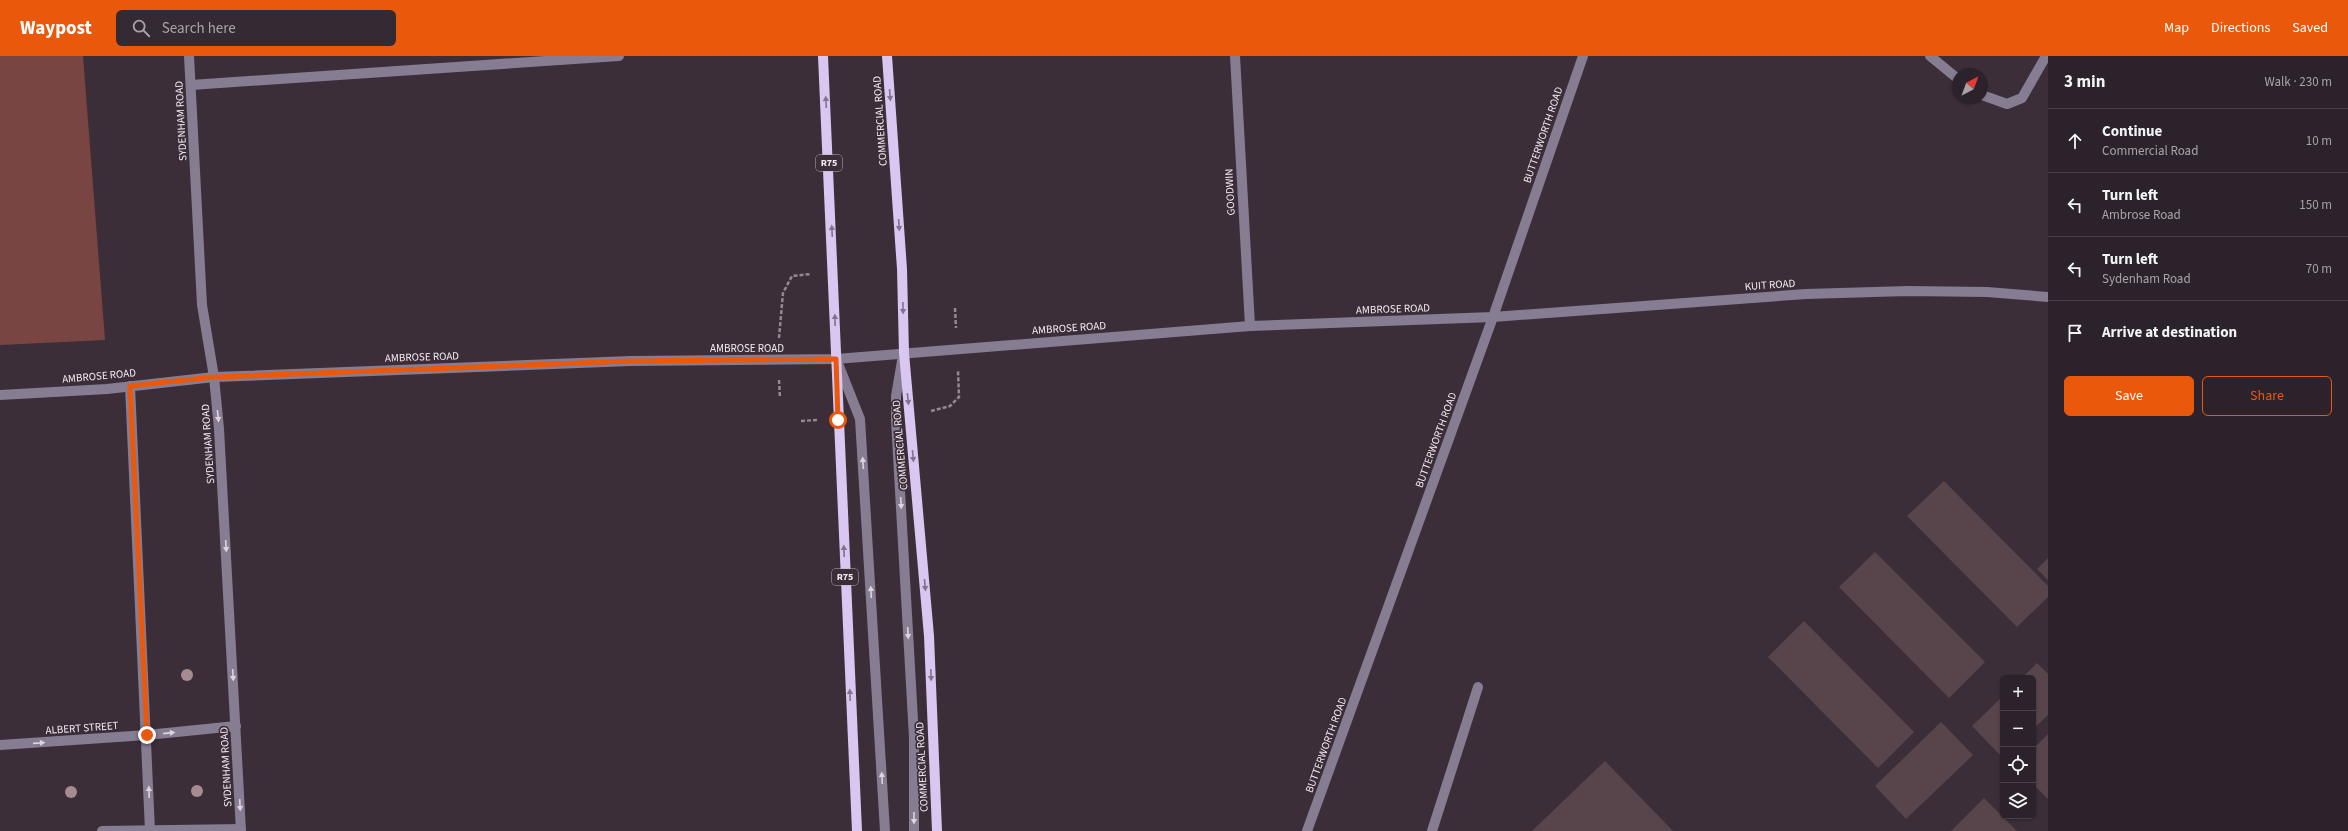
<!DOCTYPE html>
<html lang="en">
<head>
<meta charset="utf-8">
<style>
	body { margin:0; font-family:"Source Sans 3",sans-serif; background:#342a33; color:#f1f3f6 }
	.controls { position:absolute; right:12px; bottom:12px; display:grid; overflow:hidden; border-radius:6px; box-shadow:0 1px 3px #0004 }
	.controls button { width:36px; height:36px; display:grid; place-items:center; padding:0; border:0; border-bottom:1px solid #483f47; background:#2c222b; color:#f1f3f6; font:20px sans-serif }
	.compass { position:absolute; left:1952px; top:12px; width:36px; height:36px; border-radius:50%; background:#2c222b; box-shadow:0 1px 3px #0004; rotate:41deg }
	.stop { position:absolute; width:12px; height:12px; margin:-9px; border:3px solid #ea580c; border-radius:50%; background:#fff }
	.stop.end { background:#ea580c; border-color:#fff; box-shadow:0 1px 4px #0008 }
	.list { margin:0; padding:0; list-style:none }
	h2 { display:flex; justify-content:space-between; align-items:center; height:52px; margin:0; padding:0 16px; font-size:17px }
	h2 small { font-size:13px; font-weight:400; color:#a6a4a9 }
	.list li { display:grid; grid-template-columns:26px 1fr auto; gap:12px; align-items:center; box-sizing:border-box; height:64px; padding:0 16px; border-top:1px solid #483f47 }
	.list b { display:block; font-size:15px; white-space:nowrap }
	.list p { margin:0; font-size:13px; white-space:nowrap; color:#a6a4a9 }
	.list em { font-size:13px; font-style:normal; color:#a6a4a9 }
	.actions { display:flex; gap:8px; padding:12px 16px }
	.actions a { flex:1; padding:9px 0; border:1px solid #ea580c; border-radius:6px; text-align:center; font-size:14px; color:#ea580c }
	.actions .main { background:#ea580c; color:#fff }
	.icon { flex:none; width:22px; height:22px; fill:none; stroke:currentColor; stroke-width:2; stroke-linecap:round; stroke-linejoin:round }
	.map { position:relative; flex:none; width:2048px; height:775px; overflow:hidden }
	header { display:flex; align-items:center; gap:24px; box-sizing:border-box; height:56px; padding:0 20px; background:#ea580c; color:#fff }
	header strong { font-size:19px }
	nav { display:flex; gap:22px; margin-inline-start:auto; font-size:14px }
	.search { width:280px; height:36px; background:#342a33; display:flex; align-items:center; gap:10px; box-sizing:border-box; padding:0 14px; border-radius:6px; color:#a6a4a9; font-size:15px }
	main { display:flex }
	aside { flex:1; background:#2c222b }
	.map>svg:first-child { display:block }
	.green { fill:#784543 }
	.building { fill:#57454b }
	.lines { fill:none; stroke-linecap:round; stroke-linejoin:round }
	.path { stroke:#938992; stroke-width:2.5; stroke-dasharray:4 2; stroke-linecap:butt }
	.minor { stroke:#867d92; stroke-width:10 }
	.major { stroke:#d9c6f1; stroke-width:10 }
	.tree { fill:#a68c90 }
	.oneway { fill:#82728c }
	.oneway2 { fill:#dcd4de }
	.route { stroke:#ea580c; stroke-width:5 }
	.labels { text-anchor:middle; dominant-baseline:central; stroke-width:3.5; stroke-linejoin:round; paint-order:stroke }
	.shield { fill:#3b2e39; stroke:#bbb2ba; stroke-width:1 }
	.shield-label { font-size:10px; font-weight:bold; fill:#f2eaf1 }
	.street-label { font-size:11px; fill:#f2eaf1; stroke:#3b2e39 }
</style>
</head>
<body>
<header>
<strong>Waypost</strong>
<div class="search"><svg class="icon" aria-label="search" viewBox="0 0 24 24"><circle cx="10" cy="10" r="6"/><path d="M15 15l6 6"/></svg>Search here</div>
<nav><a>Map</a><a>Directions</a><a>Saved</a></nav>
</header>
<main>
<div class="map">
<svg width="2048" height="775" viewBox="0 0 2048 775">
	<rect width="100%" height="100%" fill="#3b2e39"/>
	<polygon class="green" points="0,0 83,0 105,284 0,289"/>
	<g class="building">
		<polygon points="1944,425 2048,530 2048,541 2017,571 1907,460"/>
		<polygon points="1875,496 1985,606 1949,642 1839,531"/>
		<polygon points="2048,502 2048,524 2037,513"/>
		<polygon points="1804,565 1914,676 1878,712 1768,601"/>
		<polygon points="2037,607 2048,618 2048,659 2033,673 2033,622 2022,622"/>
		<polygon points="2003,640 2003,702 1972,670"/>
		<polygon points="1941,666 1973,699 1906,763 1875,730"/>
		<polygon points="2048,678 2048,743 2033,728 2033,693"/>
		<polygon points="1605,705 1673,775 1532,775"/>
		<polygon points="1984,742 2017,775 1951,775"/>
	</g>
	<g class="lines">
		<g class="path">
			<polyline points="955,252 956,272"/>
			<polyline points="779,282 783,237 792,220 811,218"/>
			<polyline points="779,324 780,342"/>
			<polyline points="931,355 950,350 959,341 958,315"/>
			<polyline points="801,365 817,364"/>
		</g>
		<g class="minor">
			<polyline points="189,0 202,249 214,321 219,373 241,775"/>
			<polyline points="1235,0 1250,270"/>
			<polyline points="1930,0 1958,23"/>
			<polyline points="191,29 619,0"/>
			<polyline points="1982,39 2007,48 2022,42 2046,0"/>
			<polyline points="903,299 896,340 896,364 914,682 914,775"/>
			<polyline points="837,305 860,363 885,775"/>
			<polyline points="130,330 150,775"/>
			<polyline points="0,339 107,333 214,321 631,305 836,303 1250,270 1493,261 1806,238 1908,235 1987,236 2048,241"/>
			<polyline points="0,689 147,679 236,670"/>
			<polyline points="102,775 241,773"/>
			<polyline points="1307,775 1493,261 1583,0"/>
			<polyline points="1432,775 1478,631"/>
		</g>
		<g class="major">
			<polyline points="823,0 857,775"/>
			<polyline points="887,0 902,213 904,297 929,580 937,775"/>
		</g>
	</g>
	<g class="tree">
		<circle cx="187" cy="619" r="6"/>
		<circle cx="197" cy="735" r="6"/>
		<circle cx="71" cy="736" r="6"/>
	</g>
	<defs><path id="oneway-solid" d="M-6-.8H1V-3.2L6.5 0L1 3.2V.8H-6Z"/></defs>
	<g class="oneway">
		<use href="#oneway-solid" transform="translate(890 39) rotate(86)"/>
		<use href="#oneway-solid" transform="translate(826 46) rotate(-93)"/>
		<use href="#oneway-solid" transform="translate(899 169) rotate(86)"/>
		<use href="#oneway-solid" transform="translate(832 175) rotate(-93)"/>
		<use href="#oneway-solid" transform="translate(903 252) rotate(89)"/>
		<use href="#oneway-solid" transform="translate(835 264) rotate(-91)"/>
		<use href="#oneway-solid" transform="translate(908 343) rotate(84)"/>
		<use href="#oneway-solid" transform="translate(913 400) rotate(85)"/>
		<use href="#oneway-solid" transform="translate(844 495) rotate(-92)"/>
		<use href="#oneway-solid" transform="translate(925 529) rotate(85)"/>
		<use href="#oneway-solid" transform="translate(931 619) rotate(88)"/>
		<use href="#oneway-solid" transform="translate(850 639) rotate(-92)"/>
	</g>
	<g class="oneway2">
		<use href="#oneway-solid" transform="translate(218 360) rotate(84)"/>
		<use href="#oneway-solid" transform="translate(863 407) rotate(-94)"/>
		<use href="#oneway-solid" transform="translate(901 447) rotate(87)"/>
		<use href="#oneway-solid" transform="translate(226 490) rotate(87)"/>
		<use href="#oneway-solid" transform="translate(871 536) rotate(-93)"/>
		<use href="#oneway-solid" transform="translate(908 577) rotate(87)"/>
		<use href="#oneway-solid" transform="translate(233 619) rotate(87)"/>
		<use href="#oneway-solid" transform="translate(169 677) rotate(-6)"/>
		<use href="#oneway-solid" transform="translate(39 687) rotate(-4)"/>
		<use href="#oneway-solid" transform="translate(882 722) rotate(-93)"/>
		<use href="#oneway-solid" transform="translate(149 736) rotate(-92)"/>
		<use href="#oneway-solid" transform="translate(240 749) rotate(87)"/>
		<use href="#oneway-solid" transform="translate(914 762) rotate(90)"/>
	</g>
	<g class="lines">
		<polyline class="route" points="147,679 130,330 214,321 631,305 836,303 838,364"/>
	</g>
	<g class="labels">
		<g class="shield">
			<rect x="816" y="99" width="26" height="16" rx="3"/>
			<rect x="832" y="513" width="26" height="16" rx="3"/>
		</g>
		<g class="shield-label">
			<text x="829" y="107">R75</text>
			<text x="845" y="521">R75</text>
		</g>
		<g class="street-label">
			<text transform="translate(181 65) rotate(-93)">SYDENHAM ROAD</text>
			<text transform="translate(880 65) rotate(-94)">COMMERCIAL ROAD</text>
			<text transform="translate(1543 79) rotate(-71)">BUTTERWORTH ROAD</text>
			<text transform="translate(1230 136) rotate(-93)">GOODWIN</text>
			<text transform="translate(1770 229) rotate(-4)">KUIT ROAD</text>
			<text transform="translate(1393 253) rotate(-2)">AMBROSE ROAD</text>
			<text transform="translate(1069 272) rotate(-4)">AMBROSE ROAD</text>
			<text x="747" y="292">AMBROSE ROAD</text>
			<text transform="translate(422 301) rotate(-2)">AMBROSE ROAD</text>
			<text transform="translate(99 320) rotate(-5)">AMBROSE ROAD</text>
			<text transform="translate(1436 384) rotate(-70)">BUTTERWORTH ROAD</text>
			<text transform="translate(208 388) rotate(-94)">SYDENHAM ROAD</text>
			<text transform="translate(900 389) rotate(-95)">COMMERCIAL ROAD</text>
			<text transform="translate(82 672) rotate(-4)">ALBERT STREET</text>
			<text transform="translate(1326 689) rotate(-70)">BUTTERWORTH ROAD</text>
			<text transform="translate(226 711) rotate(-93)">SYDENHAM ROAD</text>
			<text transform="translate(922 711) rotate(-93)">COMMERCIAL ROAD</text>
		</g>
	</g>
</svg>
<div class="controls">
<button>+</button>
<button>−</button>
<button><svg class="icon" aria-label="locate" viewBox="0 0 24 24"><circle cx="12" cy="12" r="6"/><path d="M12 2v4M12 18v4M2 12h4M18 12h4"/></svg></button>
<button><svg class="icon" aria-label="layers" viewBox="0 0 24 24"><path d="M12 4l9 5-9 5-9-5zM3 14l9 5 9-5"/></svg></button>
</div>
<svg class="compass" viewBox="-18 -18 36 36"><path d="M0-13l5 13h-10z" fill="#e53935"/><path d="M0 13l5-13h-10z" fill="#a6a4a9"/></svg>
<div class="stop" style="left:838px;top:364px"></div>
<div class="stop end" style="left:147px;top:679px"></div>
</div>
<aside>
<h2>3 min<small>Walk · 230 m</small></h2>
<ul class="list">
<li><svg class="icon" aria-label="ahead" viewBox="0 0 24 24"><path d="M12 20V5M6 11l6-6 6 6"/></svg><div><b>Continue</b><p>Commercial Road</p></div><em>10 m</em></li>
<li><svg class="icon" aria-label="left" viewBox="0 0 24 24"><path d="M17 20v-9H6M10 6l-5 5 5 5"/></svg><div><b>Turn left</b><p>Ambrose Road</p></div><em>150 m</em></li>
<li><svg class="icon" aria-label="left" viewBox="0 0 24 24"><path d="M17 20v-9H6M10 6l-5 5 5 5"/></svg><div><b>Turn left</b><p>Sydenham Road</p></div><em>70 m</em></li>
<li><svg class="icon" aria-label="arrive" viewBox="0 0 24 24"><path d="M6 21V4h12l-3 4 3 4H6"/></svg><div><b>Arrive at destination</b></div></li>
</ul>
<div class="actions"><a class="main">Save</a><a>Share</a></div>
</aside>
</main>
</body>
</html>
